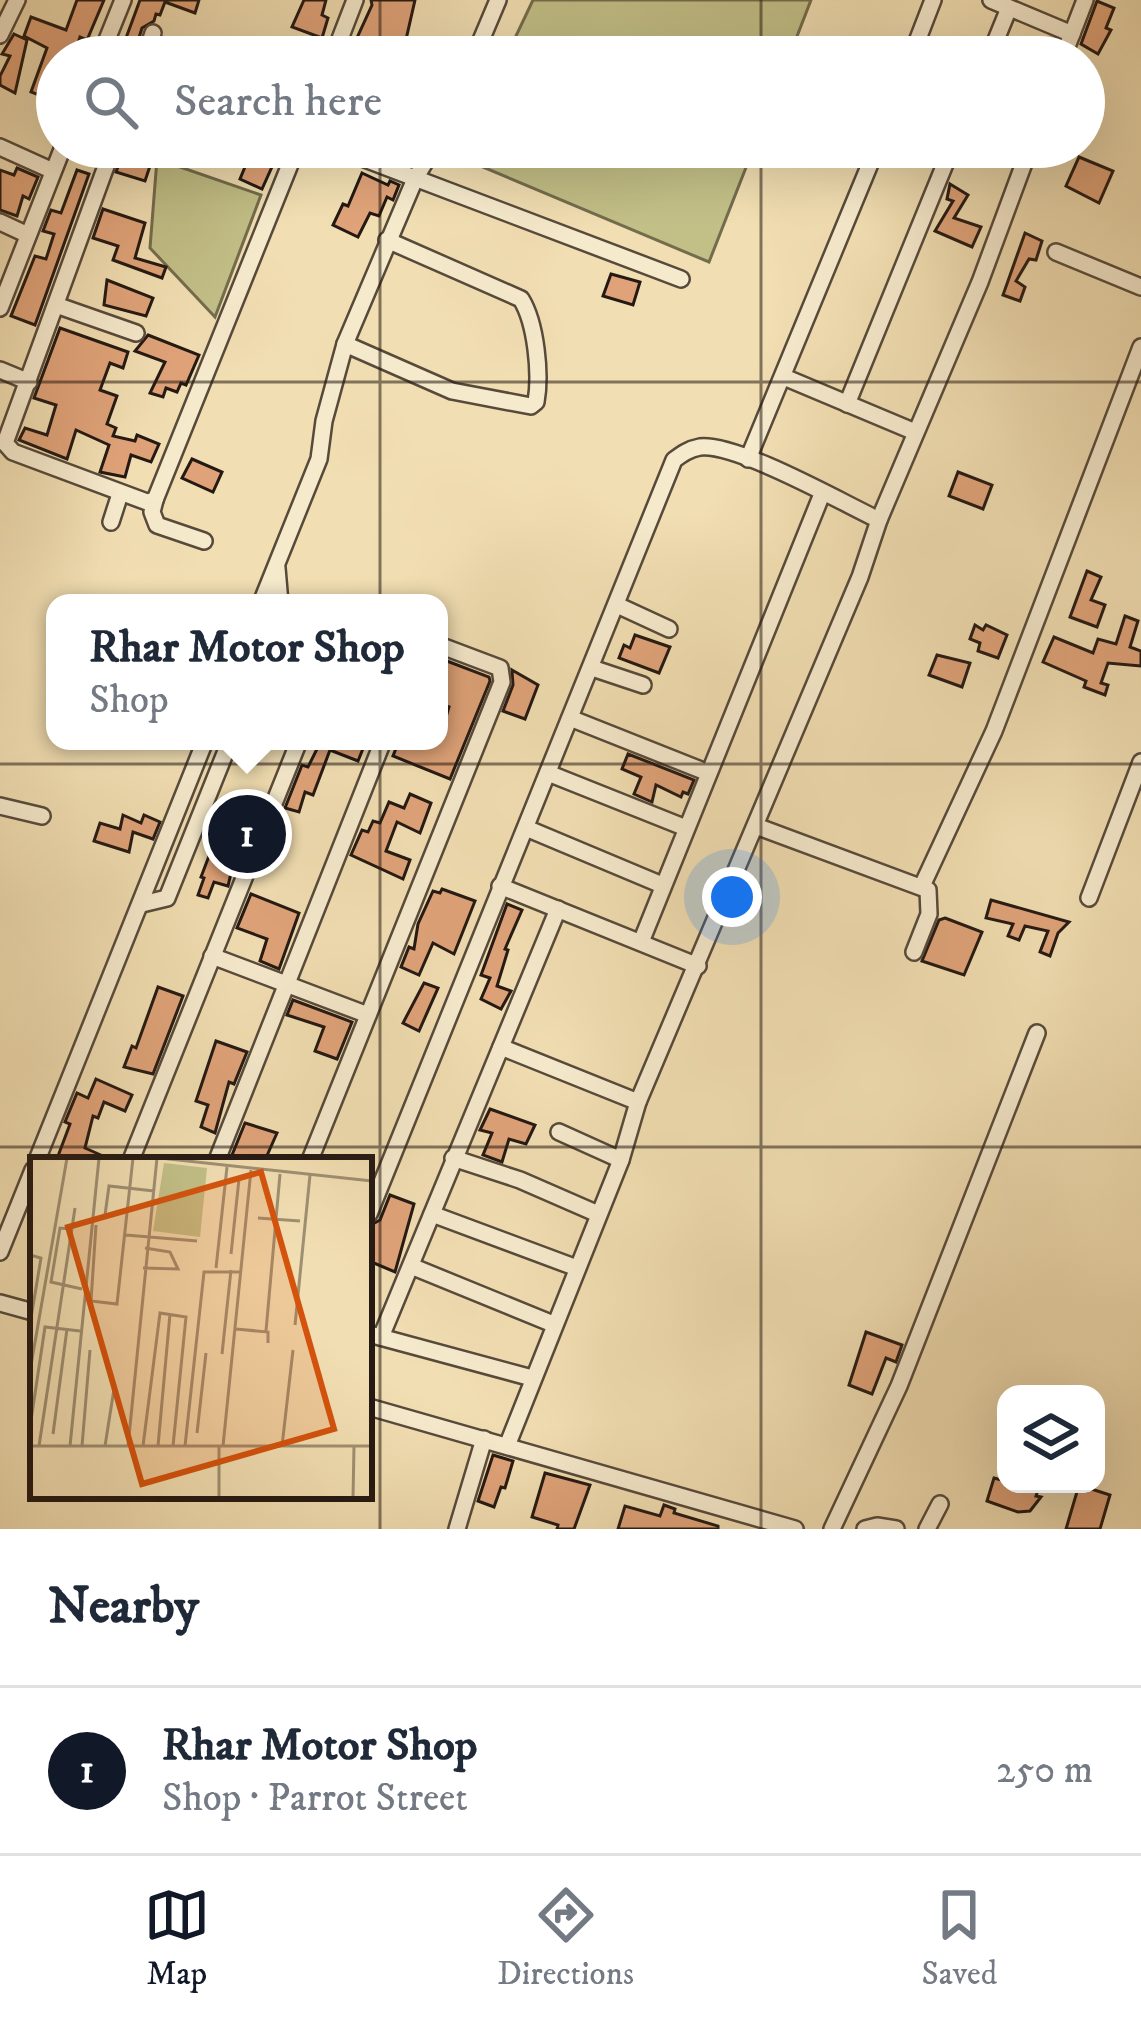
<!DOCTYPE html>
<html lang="en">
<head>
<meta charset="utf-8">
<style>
	body { margin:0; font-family:"IM FELL DW Pica",serif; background:#f2f2f3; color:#1f2937 }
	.controls { position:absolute; right:36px; bottom:36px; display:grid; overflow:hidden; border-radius:24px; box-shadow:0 12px 48px #0002 }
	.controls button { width:108px; height:108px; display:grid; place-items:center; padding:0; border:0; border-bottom:3px solid #e0e1e3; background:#fff; color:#1f2937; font:60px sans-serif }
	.you { position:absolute; left:732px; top:897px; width:42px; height:42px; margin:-30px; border:9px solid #fff; border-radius:50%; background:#1a73e8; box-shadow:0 0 0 18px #1a73e833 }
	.badge { display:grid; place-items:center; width:78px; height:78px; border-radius:50%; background:#111827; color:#fff; font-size:39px; font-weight:700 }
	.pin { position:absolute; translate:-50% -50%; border:6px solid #fff; box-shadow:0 3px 12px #0006 }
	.popup { position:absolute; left:46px; top:594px; width:402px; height:156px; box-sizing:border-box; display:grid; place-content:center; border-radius:24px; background:#fff; filter:drop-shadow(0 3px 9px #0005); font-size:39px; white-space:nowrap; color:#747a83 }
	.popup b { font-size:45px; color:#1f2937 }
	.popup::after { content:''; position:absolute; left:50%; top:100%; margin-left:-24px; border:24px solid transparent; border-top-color:#fff }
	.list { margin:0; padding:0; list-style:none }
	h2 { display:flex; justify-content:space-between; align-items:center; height:156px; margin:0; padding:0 48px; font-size:51px }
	h2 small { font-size:39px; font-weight:400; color:#747a83 }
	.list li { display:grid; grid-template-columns:78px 1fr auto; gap:36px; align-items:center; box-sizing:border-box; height:168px; padding:0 48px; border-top:3px solid #e0e1e3 }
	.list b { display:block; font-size:45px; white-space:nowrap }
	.list p { margin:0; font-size:39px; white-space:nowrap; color:#747a83 }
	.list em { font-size:39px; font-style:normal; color:#747a83 }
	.icon { flex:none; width:66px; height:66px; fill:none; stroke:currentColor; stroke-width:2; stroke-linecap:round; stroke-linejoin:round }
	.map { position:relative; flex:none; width:1141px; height:1529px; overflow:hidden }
	.search { position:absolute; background:#fff; box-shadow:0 12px 48px #0002; left:36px; right:36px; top:36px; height:132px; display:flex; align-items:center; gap:30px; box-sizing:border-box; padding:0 42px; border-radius:66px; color:#747a83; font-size:45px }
	.sheet { height:324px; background:#fff }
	nav { display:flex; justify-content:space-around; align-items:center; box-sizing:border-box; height:168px; border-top:3px solid #e0e1e3; background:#fff; font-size:33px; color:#747a83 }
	nav a { display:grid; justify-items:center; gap:6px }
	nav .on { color:#111827 }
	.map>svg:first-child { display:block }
	.green { fill:#c2bf87; stroke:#736c4d; stroke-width:3 }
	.building { fill:#e0a379; stroke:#241913; stroke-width:3 }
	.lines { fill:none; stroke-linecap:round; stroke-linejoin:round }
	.minor-casing { stroke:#574a3b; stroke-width:20 }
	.minor { stroke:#f6eacd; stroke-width:15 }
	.grid { fill:none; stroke:#241913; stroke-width:3; stroke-opacity:0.55 }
	.inset-road { fill:none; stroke:#9f8f72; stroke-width:3 }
	.view { fill:#d4530d; fill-opacity:0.15; stroke:#d4530d; stroke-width:6 }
	.inset-edge { fill:none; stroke:#241913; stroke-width:6 }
</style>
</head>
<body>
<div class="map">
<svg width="1141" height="1529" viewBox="0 0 1141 1529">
	<rect width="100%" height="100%" fill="#f1deb2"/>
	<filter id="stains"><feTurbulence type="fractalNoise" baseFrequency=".00167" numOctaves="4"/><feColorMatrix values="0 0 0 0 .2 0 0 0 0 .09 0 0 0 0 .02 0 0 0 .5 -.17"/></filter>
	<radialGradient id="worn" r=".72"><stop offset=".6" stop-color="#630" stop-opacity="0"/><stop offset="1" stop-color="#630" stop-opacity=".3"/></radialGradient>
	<g class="green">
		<polygon points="533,0 811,0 789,57 506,57"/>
		<polygon points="464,147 754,147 709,262 459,157"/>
		<polygon points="157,159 261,195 215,317 150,248"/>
	</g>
	<g class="building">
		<polygon points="77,0 104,0 87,40 80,37 73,57 57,57 57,102 31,92 47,48 24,36 31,17 66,30"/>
		<polygon points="140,0 199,0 195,13 165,2 160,15 156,14 154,21 142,28 133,57 119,57"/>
		<polygon points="304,0 326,0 322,15 328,18 322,38 292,27"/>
		<polygon points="371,0 415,0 402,57 367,57 351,51 372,5"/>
		<polygon points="1097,1 1114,8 1106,28 1111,30 1098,54 1081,44"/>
		<polygon points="14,34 27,40 15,93 0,85 0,76 10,56 2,54"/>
		<polygon points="125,149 153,157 145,181 116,172"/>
		<polygon points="252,150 275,160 262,189 240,179"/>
		<polygon points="1079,157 1113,171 1099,203 1066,186"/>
		<polygon points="17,168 38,177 29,199 23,196 17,216 0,210 0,170 14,175"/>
		<polygon points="77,170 89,174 35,325 11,316 35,256 46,259 54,234 43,231 51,210 61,213"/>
		<polygon points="362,173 388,185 390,181 399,185 393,200 387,197 379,216 370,213 358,237 333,225 343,204 348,206"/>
		<polygon points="950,184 968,195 954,218 981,227 972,247 935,231 953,201 947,199"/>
		<polygon points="103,209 145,223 135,258 166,267 162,278 113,260 118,246 93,238"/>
		<polygon points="1025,233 1042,241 1036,260 1029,259 1016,281 1025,287 1020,301 1003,295"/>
		<polygon points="611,274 640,282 633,305 603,296"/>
		<polygon points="107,280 153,298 146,316 104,305"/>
		<polygon points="60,328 128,352 123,368 110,363 100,390 117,396 107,424 116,428 113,436 135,441 137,435 159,444 151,462 131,455 125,477 100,472 109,445 76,430 67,459 19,440 25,428 47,435 56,405 34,398"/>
		<polygon points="148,335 199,355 186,385 181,383 177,392 166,388 163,397 150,393 165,362 135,351"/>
		<polygon points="192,459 222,472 213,492 182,478"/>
		<polygon points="958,472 992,485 983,509 949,496"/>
		<polygon points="1087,571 1101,577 1091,600 1105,605 1097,627 1070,617"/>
		<polygon points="1125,616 1138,621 1130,647 1141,651 1141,666 1108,663 1101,683 1108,685 1105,695 1084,687 1086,681 1043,662 1054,637 1093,653 1098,639 1116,644"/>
		<polygon points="975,625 983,630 986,625 1007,635 998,658 978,651 980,643 970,639"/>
		<polygon points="635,635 670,647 659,673 619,658 624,645 630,648"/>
		<polygon points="937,655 970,663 962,687 929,675"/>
		<polygon points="439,658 489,677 490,681 450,779 393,756 399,741 424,747 427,742 433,745 439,741 449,707 439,703"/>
		<polygon points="512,670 538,685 525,719 503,711 513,685"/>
		<polygon points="311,741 366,741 358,761 330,750 313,795 305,792 299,812 285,808 302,765 308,767 319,745"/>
		<polygon points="628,754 694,780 688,794 683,792 681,797 656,785 652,802 634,794 641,777 622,769"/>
		<polygon points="410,794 431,803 420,833 397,822 386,851 410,860 403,879 351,855 362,830 368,832 373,821 380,823 389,802 404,808"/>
		<polygon points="229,806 256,815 239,858 235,856 228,886 214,882 208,898 198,895 204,878 201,877 209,856 215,859"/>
		<polygon points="123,815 141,823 144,815 160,822 153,839 133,832 129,852 94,841 100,823 120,829"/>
		<polygon points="442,889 475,901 454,954 433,943 419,975 401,967 409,947 414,949 418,924 433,891 440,893"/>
		<polygon points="251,894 299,913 279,969 260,961 267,939 237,928"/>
		<polygon points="991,900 1069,922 1058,933 1050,956 1040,952 1048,931 1025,926 1019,940 1008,936 1013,924 986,918"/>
		<polygon points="507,904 522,910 505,949 508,950 497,986 511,991 501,1009 481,999 490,978 481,975"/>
		<polygon points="945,918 982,932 964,975 922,961 939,920"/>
		<polygon points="424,983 438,988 419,1031 403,1023"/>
		<polygon points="158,987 183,996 153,1074 124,1067 132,1046 136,1048"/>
		<polygon points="293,1000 352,1022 337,1059 315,1051 324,1027 287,1015"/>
		<polygon points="216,1041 247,1052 234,1084 229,1082 215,1133 201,1127 208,1105 196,1101"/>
		<polygon points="96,1079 132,1095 125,1111 104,1102 98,1118 93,1116 85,1148 112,1160 65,1160 58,1156 70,1124 65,1122 77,1093 88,1098"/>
		<polygon points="490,1109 535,1125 526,1144 509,1139 502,1162 483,1155 492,1133 480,1130"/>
		<polygon points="245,1123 277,1133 265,1160 230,1160"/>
		<polygon points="390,1195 414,1204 395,1272 369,1261 369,1226 380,1220"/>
		<polygon points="866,1332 902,1345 896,1362 886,1358 872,1394 849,1385"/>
		<polygon points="493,1455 513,1461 505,1488 501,1487 494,1507 478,1501"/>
		<polygon points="545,1473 590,1485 574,1529 557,1529 558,1525 532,1517"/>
		<polygon points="994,1478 1038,1490 1036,1496 1041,1497 1030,1511 1018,1512 987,1501"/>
		<polygon points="1079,1485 1110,1495 1100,1529 1066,1529"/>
		<polygon points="664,1505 675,1509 674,1513 718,1526 718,1529 618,1529 625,1506 660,1516"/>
	</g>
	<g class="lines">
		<g class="minor-casing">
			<g id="minor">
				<polyline points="991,0 1072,34"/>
				<polyline points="0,35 17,0"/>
				<polyline points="100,57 123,0"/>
				<polyline points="145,57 153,33"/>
				<polyline points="333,57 355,0"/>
				<polyline points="474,57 498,0"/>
				<polyline points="911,57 933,0"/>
				<polyline points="989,57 1009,8"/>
				<polyline points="1063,57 1085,0"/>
				<polyline points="0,147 53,171"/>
				<polyline points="113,147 5,443 13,452 147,502 155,500 297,147"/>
				<polyline points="333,147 681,279"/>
				<polyline points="0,222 28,235"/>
				<polyline points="1056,252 1141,287"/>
				<polyline points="56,305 136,333"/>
				<polyline points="0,308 63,147"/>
				<path d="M345,344L452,391L531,406L536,402C541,374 536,323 521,299L387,240"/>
				<polyline points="0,370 29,382"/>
				<polyline points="784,377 915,432"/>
				<polyline points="847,404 952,147"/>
				<polyline points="748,459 877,147"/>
				<polyline points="155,500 152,512 157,525 204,541"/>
				<polyline points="111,522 120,494"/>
				<polyline points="277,568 280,603"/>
				<polyline points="261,603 319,459 324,421 345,344 415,179 434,147"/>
				<polyline points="617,605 669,629"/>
				<polyline points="592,668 643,685"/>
				<polyline points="570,718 706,772"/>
				<polyline points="548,773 686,828"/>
				<polyline points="0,806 42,816"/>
				<polyline points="756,826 928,890 929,914 914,952"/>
				<polyline points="526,828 662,885"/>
				<polyline points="500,886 698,966"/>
				<polyline points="922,886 994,731 1141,347"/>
				<polyline points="1089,898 1141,762"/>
				<polyline points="142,904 167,898 230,741"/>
				<polyline points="641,942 822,494"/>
				<polyline points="212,956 368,1015"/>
				<polyline points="501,1047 638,1102"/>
				<polyline points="559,1132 621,1160"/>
				<polyline points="453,1158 520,1180 598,1214"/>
				<polyline points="37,1160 205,741"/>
				<polyline points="131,1160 299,741"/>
				<polyline points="217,1160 383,741"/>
				<polyline points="310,1160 502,682 500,668 439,645"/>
				<path d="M369,1214L674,460C682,454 689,449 700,447C737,443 841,502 879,520"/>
				<polyline points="432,1214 577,1268"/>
				<polyline points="0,1252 33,1170"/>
				<polyline points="411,1266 553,1324"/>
				<polyline points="0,1303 33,1312"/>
				<polyline points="369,1334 532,1378"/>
				<polyline points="381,1337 558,909"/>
				<polyline points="369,1407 795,1529"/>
				<polyline points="507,1446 621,1160 638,1102 860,577 879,520 980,282 1030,147"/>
				<polyline points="457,1529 484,1439"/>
				<polyline points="832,1529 899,1386 1037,1033"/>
				<polyline points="865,1529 877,1526 896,1529"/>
				<polyline points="927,1529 940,1504"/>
			</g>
		</g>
		<use href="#minor" class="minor"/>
	</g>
	<path class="grid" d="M380,0V57M761,0V57M380,147V1529M761,147V1529M0,382H1141M0,764H1141M0,1147H1141"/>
	<g transform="translate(30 1157)">
		<rect width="342" height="342" fill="#f1deb2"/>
		<path d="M134,6L177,11L170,80L123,74Z" fill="#c2bf87"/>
		<path class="inset-road" d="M130,1L342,24M75,58L79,29L124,34M228,61L270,64M66,68L61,144L87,147L103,1M41,72L30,71L21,125L52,132M96,78L167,84M201,97L209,22M0,98L11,101L0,167M113,111L148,112L140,95L115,91M186,111L197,10M265,168L280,18M206,172L238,175V186M236,174L250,17M192,197L201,113M0,214L37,1M0,270L15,170L50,174M167,276L176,196M23,277L37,172M0,289H342M9,289L45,51M40,289L69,1M52,289L60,193M75,289L84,232M98,289L127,1M113,289L130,156L156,160L143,289M128,289L140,157M155,289L174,115H211M193,289L221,13M252,289L263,193M189,341V289M323,341L324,289"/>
		<path class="view" d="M231,15L304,272L112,327L38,70Z"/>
		<rect width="342" height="342" class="inset-edge"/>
	</g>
	<rect width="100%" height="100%" filter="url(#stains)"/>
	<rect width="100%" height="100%" fill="url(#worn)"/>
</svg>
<div class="controls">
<button><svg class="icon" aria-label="layers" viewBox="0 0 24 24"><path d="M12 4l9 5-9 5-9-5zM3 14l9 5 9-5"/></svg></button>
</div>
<div class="you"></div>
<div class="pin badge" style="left:247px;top:834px">1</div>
<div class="popup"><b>Rhar Motor Shop</b>Shop</div>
<div class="search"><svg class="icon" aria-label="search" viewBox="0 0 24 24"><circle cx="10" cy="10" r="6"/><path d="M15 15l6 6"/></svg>Search here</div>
</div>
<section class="sheet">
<h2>Nearby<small></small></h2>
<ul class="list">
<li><span class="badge">1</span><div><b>Rhar Motor Shop</b><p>Shop · Parrot Street</p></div><em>250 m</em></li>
</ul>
</section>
<nav>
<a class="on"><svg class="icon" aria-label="map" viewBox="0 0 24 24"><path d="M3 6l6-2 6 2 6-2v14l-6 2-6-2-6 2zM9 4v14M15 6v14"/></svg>Map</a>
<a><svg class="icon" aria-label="directions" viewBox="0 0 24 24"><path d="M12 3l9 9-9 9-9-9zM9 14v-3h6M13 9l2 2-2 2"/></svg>Directions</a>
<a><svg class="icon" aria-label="saved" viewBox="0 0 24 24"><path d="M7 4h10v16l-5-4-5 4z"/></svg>Saved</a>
</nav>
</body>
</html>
